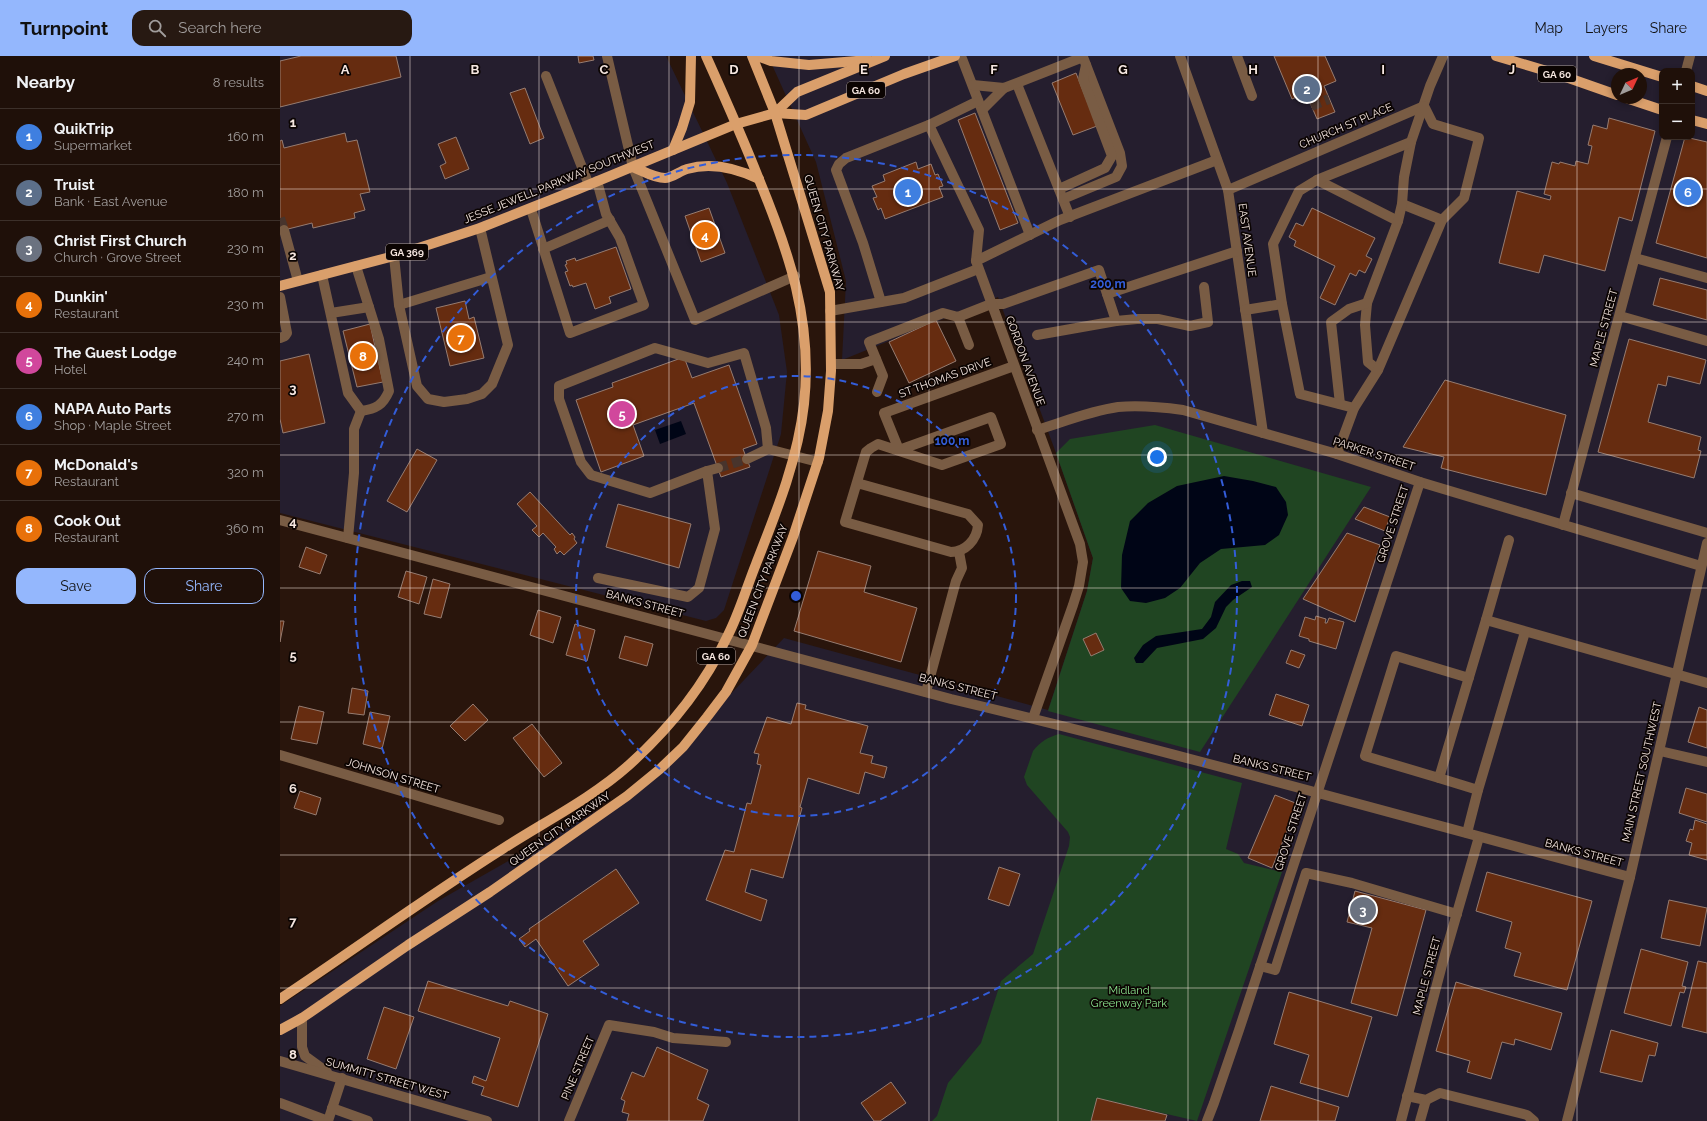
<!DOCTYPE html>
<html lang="en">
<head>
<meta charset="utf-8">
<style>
	body { margin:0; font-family:Raleway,sans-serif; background:#271912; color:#f1f3f6 }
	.controls { position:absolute; right:12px; top:12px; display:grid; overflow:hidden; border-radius:8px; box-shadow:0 2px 6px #0003 }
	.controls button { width:36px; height:36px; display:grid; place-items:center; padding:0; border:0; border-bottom:1px solid #3c302a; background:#1f1009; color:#f1f3f6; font:20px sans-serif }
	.compass { position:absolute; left:1331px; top:12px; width:36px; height:36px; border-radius:50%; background:#1f1009; box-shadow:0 2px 6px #0003; rotate:46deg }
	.you { position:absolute; left:877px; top:401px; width:14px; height:14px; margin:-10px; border:3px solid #fff; border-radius:50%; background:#1a73e8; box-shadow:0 0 0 6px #1a73e833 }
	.badge { display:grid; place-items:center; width:26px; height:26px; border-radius:50%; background:#94b7fd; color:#fff; font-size:13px; font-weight:700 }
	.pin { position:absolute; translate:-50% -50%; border:2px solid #fff; box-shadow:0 1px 4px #0006 }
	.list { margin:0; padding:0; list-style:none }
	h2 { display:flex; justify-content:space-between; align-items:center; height:52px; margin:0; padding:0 16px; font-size:17px }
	h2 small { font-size:13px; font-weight:400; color:#a19d9c }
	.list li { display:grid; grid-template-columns:26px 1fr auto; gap:12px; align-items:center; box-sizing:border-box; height:56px; padding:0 16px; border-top:1px solid #3c302a }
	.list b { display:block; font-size:15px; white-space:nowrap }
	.list p { margin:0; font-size:13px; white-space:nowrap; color:#a19d9c }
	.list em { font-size:13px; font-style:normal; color:#a19d9c }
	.actions { display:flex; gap:8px; padding:12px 16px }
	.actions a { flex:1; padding:9px 0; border:1px solid #94b7fd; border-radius:12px; text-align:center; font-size:14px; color:#94b7fd }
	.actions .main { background:#94b7fd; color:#111 }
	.icon { flex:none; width:22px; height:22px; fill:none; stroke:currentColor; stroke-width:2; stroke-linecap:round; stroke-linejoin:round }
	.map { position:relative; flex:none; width:1427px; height:1065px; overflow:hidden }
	header { display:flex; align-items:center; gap:24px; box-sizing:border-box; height:56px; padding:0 20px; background:#94b7fd; color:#111 }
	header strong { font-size:19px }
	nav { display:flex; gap:22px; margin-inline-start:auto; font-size:14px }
	.search { width:280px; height:36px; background:#271912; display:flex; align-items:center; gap:10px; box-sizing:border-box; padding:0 14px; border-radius:12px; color:#a19d9c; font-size:15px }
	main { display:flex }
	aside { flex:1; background:#1f1009 }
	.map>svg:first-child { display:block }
	.commercial { fill:#251e2e; fill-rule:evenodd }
	.green { fill:#204522 }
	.water { fill:#000516 }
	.building { fill:#662c10; stroke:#967c71 }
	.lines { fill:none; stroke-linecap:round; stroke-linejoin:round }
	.minor-tunnel { stroke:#48342c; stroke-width:10; stroke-dasharray:10 5; stroke-linecap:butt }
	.minor { stroke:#795c44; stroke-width:10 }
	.major { stroke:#da9f6b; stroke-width:10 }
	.grid { fill:none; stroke:#f5e6e0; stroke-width:1; stroke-opacity:0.55 }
	.ring { fill:none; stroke:#335dd9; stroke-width:2; stroke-dasharray:7 5 }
	.labels { text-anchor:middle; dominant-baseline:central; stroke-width:3.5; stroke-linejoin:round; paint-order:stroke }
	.shield { fill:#0b0402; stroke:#afa29d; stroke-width:1 }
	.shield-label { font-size:10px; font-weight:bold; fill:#f5e6e0 }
	.street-label { font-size:11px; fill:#f5e6e0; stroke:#0b0402 }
	.park-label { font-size:11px; fill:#8be48e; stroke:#0b0402 }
	.grid-label { font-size:13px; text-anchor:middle; font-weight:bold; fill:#f5e6e0; stroke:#0b0402; stroke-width:3.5; stroke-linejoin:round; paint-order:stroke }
	.centre { fill:#335dd9; stroke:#0b0402; stroke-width:2 }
	.ring-label { font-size:12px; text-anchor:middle; font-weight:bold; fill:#335dd9; stroke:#0b0402; stroke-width:3.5; stroke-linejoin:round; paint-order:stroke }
</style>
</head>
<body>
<header>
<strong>Turnpoint</strong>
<div class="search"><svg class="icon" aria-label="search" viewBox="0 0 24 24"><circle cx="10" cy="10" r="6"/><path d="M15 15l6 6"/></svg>Search here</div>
<nav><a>Map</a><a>Layers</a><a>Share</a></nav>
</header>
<main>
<aside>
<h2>Nearby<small>8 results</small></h2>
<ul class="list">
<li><span class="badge" style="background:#3f7fe0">1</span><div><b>QuikTrip</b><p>Supermarket</p></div><em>160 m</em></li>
<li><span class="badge" style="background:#5c6f8a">2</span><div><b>Truist</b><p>Bank · East Avenue</p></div><em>180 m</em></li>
<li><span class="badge" style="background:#6b7280">3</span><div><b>Christ First Church</b><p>Church · Grove Street</p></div><em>230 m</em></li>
<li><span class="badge" style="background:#e8710a">4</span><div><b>Dunkin'</b><p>Restaurant</p></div><em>230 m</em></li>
<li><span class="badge" style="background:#d1479c">5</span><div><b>The Guest Lodge</b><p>Hotel</p></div><em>240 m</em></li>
<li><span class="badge" style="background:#3f7fe0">6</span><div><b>NAPA Auto Parts</b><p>Shop · Maple Street</p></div><em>270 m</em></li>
<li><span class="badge" style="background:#e8710a">7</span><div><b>McDonald's</b><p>Restaurant</p></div><em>320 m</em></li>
<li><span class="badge" style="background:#e8710a">8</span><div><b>Cook Out</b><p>Restaurant</p></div><em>360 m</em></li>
</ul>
<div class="actions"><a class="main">Save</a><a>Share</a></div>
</aside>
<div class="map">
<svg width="1427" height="1065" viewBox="0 0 1427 1065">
	<rect width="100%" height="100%" fill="#29150c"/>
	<g class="commercial">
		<polygon points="0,0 386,0 447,127 499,259 507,316 501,378 444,554 436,562 426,565 0,457"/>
		<path d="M488,0H1427V1065H0V950L158,845L367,726L504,582L768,654L807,535L813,502L776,397L718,241L562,304L566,225L536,106ZM1382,15H1412V81H1382ZM1337,18H1361V42H1337Z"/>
	</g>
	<g class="green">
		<polygon points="875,369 1091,431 920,696 768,655 807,535 813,502 776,397 790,383"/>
		<path d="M779,678L962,727L946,793L958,798L964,807L1002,816L917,1065L817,1042L811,1065H652L657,1060L668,1027L701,987L721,925L753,898L789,790L790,781L788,776L747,729L744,721L753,695C760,686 768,681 779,678Z"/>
	</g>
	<g class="water">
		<polygon points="401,365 406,378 380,388 375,374"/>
		<polygon points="944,420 973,425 996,431 1006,446 1008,459 999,479 985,489 941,493 920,507 900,532 885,542 866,547 850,545 841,532 842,499 850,465 868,447 897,430"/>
		<polygon points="962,525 970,525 972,531 953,544 946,551 936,572 923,583 877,592 863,607 856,607 854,602 863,589 876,580 922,573 931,561 935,546 951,529"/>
	</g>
	<g class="building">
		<polygon points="21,0 116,0 121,21 0,51 0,5"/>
		<polygon points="298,0 313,0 314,4 299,7"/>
		<polygon points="994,0 1045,0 1056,25 1044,30 1055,56 1037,63 1026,37 1012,43"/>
		<polygon points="796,17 817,70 793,79 772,27"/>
		<polygon points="245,32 264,82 250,88 230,37"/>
		<polygon points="695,57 738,167 720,174 678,64"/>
		<polygon points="1329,62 1375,75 1352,165 1339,161 1325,215 1264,199 1259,217 1219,207 1237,135 1270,144 1271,140 1264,138 1272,106 1279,108 1280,106 1295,110 1296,105 1308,108 1312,90 1308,89 1313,69 1327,73"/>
		<polygon points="65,77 67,86 77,84 90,136 80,138 85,154 74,157 75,162 33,172 32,167 0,175 0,85 2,84 4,92"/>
		<polygon points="176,81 189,113 165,123 160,110 166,107 158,88"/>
		<polygon points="1405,81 1427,86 1427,202 1376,187"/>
		<polygon points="636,106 638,113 651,108 655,119 658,118 663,130 659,131 663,141 605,163 601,152 598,154 593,142 597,141 592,130 605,125 603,119"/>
		<polygon points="429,152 445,197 421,206 405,160"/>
		<polygon points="1032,152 1095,182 1086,200 1092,203 1085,217 1079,214 1076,220 1070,217 1055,249 1040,242 1055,210 1014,190 1016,185 1009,181 1016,167 1023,170"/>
		<polygon points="336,191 351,233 329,241 331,247 315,253 306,227 293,231 292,229 290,230 285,216 288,215 285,209 287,208 286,205 295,202 296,205"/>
		<polygon points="1380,222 1427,234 1427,264 1373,249"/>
		<polygon points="185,245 189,263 194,261 204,302 170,310 156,252"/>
		<polygon points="656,264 676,305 629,327 609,286"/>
		<polygon points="90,268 103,326 77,331 63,275"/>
		<polygon points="1349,283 1426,304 1420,328 1388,320 1386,330 1378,328 1368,366 1421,381 1418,394 1421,395 1414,422 1318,396"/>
		<polygon points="29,298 45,367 3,377 0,363 0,305"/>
		<polygon points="404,301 412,322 449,309 477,388 463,393 470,411 441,421 414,347 353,369 364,400 321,416 296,344 333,331 332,327"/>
		<polygon points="1165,324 1286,359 1266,439 1161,412 1164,401 1123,391"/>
		<polygon points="137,393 157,404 127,456 107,445"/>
		<polygon points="250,436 290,479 292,477 295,481 294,483 297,487 284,499 280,495 277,498 274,493 276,491 263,477 259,481 252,474 257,470 237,448"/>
		<polygon points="338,448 411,468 399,512 326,491"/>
		<polygon points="1084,451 1110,461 1105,475 1075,463"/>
		<polygon points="1067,477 1100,489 1075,566 1023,543"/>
		<polygon points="26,491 47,499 40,518 19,511"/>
		<polygon points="538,495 591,510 584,536 637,552 621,606 514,575"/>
		<polygon points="126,515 147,521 139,548 118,541"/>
		<polygon points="153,523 170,528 161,562 144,558"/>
		<polygon points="258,554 281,561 273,587 250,579"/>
		<polygon points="1036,560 1046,563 1045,567 1047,567 1049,562 1064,566 1056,593 1029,585 1029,583 1019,580 1025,561 1035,564"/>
		<polygon points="0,565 4,565 0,586"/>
		<polygon points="295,568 315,574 307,605 286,599"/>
		<polygon points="816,577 824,594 811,600 803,583"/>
		<polygon points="345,580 373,588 367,610 339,602"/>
		<polygon points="1011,594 1025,599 1019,612 1006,607"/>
		<polygon points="72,632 88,635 84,659 68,657"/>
		<polygon points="996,638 1029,649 1022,670 989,659"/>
		<polygon points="517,647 526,649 525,653 588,670 580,697 593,700 591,707 607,711 604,722 585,716 579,738 528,722 520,751 522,752 503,822 471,813 465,836 487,844 481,865 426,844 445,794 454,796 467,747 471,748 481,709 477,708 479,698 474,697 487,661 511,668"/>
		<polygon points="193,648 208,664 185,685 170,670"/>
		<polygon points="19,650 44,656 37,688 11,683"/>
		<polygon points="1419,651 1427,654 1427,692 1408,686"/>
		<polygon points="90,656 110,660 102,693 83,688"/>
		<polygon points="252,668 282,707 264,721 233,682"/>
		<polygon points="1406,732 1427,738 1427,766 1399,757"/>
		<polygon points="20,735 41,742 36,759 14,752"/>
		<polygon points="995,739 1018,748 992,812 968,802"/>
		<polygon points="1415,764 1427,768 1427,804 1409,799 1412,787 1406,785 1410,773 1413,774"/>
		<polygon points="719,811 740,818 729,850 708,843"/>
		<polygon points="336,813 359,847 303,885 319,909 288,930 256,883 245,891 239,883 250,875 249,873"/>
		<polygon points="1207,816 1312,845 1287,934 1234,920 1241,897 1225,892 1232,866 1196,855"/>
		<polygon points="1075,835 1146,854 1117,960 1071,947 1092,872 1067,866"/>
		<polygon points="1389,844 1427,852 1420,890 1381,882"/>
		<polygon points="1361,893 1408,906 1402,930 1406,931 1404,937 1400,936 1391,970 1344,957"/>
		<polygon points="1418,905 1427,907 1427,977 1402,971"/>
		<polygon points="148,925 228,950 230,945 268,958 238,1051 201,1039 204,1031 192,1027 194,1020 206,1025 220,982 138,955"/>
		<polygon points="1176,926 1282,957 1271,994 1235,983 1234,989 1222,986 1211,1023 1187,1016 1190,1005 1156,995"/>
		<polygon points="1009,936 1092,961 1068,1041 1020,1027 1029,999 994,988"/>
		<polygon points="104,951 134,961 116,1013 87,1003"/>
		<polygon points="1331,974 1378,987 1375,1000 1369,999 1362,1026 1320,1016"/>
		<polygon points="377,991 428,1014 417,1043 429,1049 423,1065 347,1065 349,1058 342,1056 345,1045 341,1043 352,1016 364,1021"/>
		<polygon points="611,1026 626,1047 600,1065 594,1065 581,1047"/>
		<polygon points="991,1030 1059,1051 1055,1065 980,1065"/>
		<polygon points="817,1042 887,1059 885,1065 811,1065"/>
	</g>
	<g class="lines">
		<g class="minor-tunnel">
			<polyline points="1031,50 1049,43"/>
			<polyline points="0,162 4,174"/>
			<polyline points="438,412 467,403"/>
		</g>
		<g class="minor">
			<polyline points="327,0 353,111 415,264 515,220"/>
			<polyline points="681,0 750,179"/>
			<polyline points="900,0 948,134 983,377"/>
			<polyline points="957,0 972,40"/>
			<polyline points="1406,15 1410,0"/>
			<polyline points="266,20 309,129"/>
			<polyline points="737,28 790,161"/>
			<polyline points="693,29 724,32 803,1 840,97 842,110 836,121 783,143"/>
			<polyline points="702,54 724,32"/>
			<polyline points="649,69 699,174 696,205"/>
			<polyline points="1037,124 1118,165"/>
			<polyline points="779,133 825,112 832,100 803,23 806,9"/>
			<polyline points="948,134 1144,50"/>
			<polyline points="1122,148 1162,164"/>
			<polyline points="251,153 290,277 364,249 340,182 326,158 317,125"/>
			<polyline points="200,172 228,289 212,328 202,338 187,343 164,346 148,343 137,330 119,249 211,221"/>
			<polyline points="4,174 18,225"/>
			<polyline points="263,193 330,164"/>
			<polyline points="114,200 119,249"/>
			<polyline points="1355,202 1427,222"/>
			<path d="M76,210L99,283L109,335C103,349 96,353 81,355"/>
			<polyline points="42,219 68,337 81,355"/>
			<polyline points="827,238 957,195"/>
			<polyline points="0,241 7,277 5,280 0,282"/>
			<polyline points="601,246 583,187 556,114 559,108 566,102 649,69 698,45"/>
			<polyline points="965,254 1002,248"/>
			<polyline points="550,255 624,242 698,213"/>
			<polyline points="51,257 89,251"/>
			<polyline points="1340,260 1427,285"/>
			<polyline points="678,261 689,289"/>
			<polyline points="836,265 857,263 878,263 910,270 928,266 924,231"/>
			<polyline points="551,308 581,308 596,303"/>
			<polyline points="1098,314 1088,306 1085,269 1087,247 1118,165 1122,148 1124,121 1131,86 1150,30 1163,0"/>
			<polyline points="597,336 603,320 589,286 663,257 678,261 711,248 723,248 819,214 836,265 757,279"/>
			<polyline points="1060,348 1051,266 1069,253 1087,247"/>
			<polyline points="1074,352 1020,338 1002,248 993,188 1019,135 1037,124 1131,86"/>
			<path d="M757,374C783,366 810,355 838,351C860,349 881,351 903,354L1057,398L1140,426L1421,510"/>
			<polyline points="1057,398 1074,352 1098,314 1162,164 1184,142 1199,82 1153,68 1144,50"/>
			<polyline points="467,403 488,393"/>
			<polyline points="427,415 438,412"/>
			<path d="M577,427L688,458L698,469C697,484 685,496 671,496L565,466L586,396L591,392L598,388L662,409L721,388L711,361L619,394L604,357L734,310"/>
			<polyline points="1291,437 1427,477"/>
			<path d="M0,464L671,643C899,697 1124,761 1350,821"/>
			<polyline points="1283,469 1387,81"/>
			<polyline points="68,482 74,417 74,373 81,355"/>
			<polyline points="1229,484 1206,564 1427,627"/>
			<polyline points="318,522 408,541 419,532 435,473 427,415 370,437 311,419 301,406 279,343 279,330 375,292 428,307 464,297 486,372 488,393 538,406"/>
			<polyline points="1189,622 1116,600 1085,700 1159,722 1206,564"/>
			<polyline points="646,636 676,525 682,512 679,496"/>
			<polyline points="753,662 793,549 799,530 803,506 800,488 696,205 780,164 937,104"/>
			<polyline points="1380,695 1427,706"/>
			<polyline points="0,699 219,764"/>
			<polyline points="1159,722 1198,734 1245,576"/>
			<polyline points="1187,777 1198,734"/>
			<polyline points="980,910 995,914 1026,817 1072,827 1177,858"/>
			<polyline points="22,962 22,991 25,1000 47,1016"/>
			<polyline points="0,1005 207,1065"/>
			<polyline points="1127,1040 1146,1044 1160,1037 1247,1059 1254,1065"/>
			<polyline points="0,1047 48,1065"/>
			<polyline points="52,1052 88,1065"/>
			<polyline points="48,1065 62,1022"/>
			<polyline points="289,1065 329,969 374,976 393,982 446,986"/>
			<polyline points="927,1065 934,1047 959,974 1140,426"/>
			<polyline points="1121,1065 1162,909 1199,781"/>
			<polyline points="1140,1065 1146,1044"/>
			<polyline points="1287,1065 1350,821 1427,487"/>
		</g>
		<g class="major">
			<polyline points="477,0 491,5 529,9 588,4"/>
			<polyline points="1216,0 1280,19 1337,39"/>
			<polyline points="1314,0 1382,21"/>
			<polyline points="1412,30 1427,35"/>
			<polyline points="1346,42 1382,54"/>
			<polyline points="495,57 517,36 605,0"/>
			<polyline points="1412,64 1427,68"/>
			<polyline points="393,94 402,72 410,46 411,0"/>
			<path d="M353,111C363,115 374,122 385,122C392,122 400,115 407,113C431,106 458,113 479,123"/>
			<polyline points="0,230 114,200 200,172 296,134 456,68 495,57 526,59 624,18 675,0"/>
			<path d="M0,943C75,893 148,840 224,792C266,765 312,742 349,709C389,673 424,630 447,581C459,558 466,533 476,508C496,457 518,403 524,348C533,265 509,196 478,121C462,80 444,40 426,0"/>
			<polyline points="0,974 22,962 128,889 210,836 347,740 380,713 403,691 427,661 446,636 472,589 513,481 539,402 548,355 551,315 550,236 495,57 472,0"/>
		</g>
	</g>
	<path class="grid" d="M130,0V1065M259,0V1065M389,0V1065M519,0V1065M649,0V1065M778,0V1065M908,0V1065M1038,0V1065M1168,0V1065M1297,0V1065M0,133H1427M0,266H1427M0,399H1427M0,532H1427M0,666H1427M0,799H1427M0,932H1427"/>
	<g class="ring">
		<circle cx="516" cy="540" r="220"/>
		<circle cx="516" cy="540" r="441"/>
	</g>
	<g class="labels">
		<g class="shield">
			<rect x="1258" y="10" width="38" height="16" rx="3"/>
			<rect x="567" y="26" width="38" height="16" rx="3"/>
			<rect x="106" y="188" width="42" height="16" rx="3"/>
			<rect x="417" y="592" width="38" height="16" rx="3"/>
		</g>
		<g class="shield-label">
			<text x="1277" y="18">GA 60</text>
			<text x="586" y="34">GA 60</text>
			<text x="127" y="196">GA 369</text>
			<text x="436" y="600">GA 60</text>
		</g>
		<g class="street-label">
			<text transform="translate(1066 70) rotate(-23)">CHURCH ST PLACE</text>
			<text transform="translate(279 126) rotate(-22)">JESSE JEWELL PARKWAY SOUTHWEST</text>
			<text transform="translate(544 177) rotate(74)">QUEEN CITY PARKWAY</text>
			<text transform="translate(967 184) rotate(82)">EAST AVENUE</text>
			<text transform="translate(1324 272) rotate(-75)">MAPLE STREET</text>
			<text transform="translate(745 305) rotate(70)">GORDON AVENUE</text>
			<text transform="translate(665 322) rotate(-20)">ST THOMAS DRIVE</text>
			<text transform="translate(1094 398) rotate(18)">PARKER STREET</text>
			<text transform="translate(1113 468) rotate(-72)">GROVE STREET</text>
			<text transform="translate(483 525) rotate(-69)">QUEEN CITY PARKWAY</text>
			<text transform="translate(365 548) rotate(15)">BANKS STREET</text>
			<text transform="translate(678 631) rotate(14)">BANKS STREET</text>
			<text transform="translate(992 712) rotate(14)">BANKS STREET</text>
			<text transform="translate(1362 716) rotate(-77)">MAIN STREET SOUTHWEST</text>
			<text transform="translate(113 720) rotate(17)">JOHNSON STREET</text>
			<text transform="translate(280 773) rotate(-35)">QUEEN CITY PARKWAY</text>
			<text transform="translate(1011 776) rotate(-72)">GROVE STREET</text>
			<text transform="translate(1304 797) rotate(15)">BANKS STREET</text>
			<text transform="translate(1147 920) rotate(-75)">MAPLE STREET</text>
			<text transform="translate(298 1012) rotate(-67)">PINE STREET</text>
			<text transform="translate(107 1023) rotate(16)">SUMMITT STREET WEST</text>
		</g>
		<g class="park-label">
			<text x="849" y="934">Midland<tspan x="849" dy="13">Greenway Park</tspan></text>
		</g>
	</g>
	<g class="grid-label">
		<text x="65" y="18">A</text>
		<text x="195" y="18">B</text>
		<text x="324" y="18">C</text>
		<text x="454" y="18">D</text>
		<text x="584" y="18">E</text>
		<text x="714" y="18">F</text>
		<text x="843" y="18">G</text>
		<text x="973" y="18">H</text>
		<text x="1103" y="18">I</text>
		<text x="1232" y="18">J</text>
		<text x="13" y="71">1</text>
		<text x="13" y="204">2</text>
		<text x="13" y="337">3</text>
		<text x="13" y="470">4</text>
		<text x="13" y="604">5</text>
		<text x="13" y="737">6</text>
		<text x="13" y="870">7</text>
		<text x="13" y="1003">8</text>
	</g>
	<circle cx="516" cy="540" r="6" class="centre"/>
	<g class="ring-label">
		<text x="828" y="232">200 m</text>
		<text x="672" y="389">100 m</text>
	</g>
</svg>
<div class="controls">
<button>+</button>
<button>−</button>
</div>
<svg class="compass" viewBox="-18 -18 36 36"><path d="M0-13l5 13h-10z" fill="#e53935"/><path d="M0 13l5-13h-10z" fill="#a19d9c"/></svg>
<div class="you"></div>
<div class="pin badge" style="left:628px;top:136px;background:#3f7fe0">1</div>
<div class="pin badge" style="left:1027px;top:33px;background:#5c6f8a">2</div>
<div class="pin badge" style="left:1083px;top:854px;background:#6b7280">3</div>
<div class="pin badge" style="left:425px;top:179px;background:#e8710a">4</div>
<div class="pin badge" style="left:342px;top:358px;background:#d1479c">5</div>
<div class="pin badge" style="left:1408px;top:136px;background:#3f7fe0">6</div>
<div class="pin badge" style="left:181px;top:282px;background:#e8710a">7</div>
<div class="pin badge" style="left:83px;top:300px;background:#e8710a">8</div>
</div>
</main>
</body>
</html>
